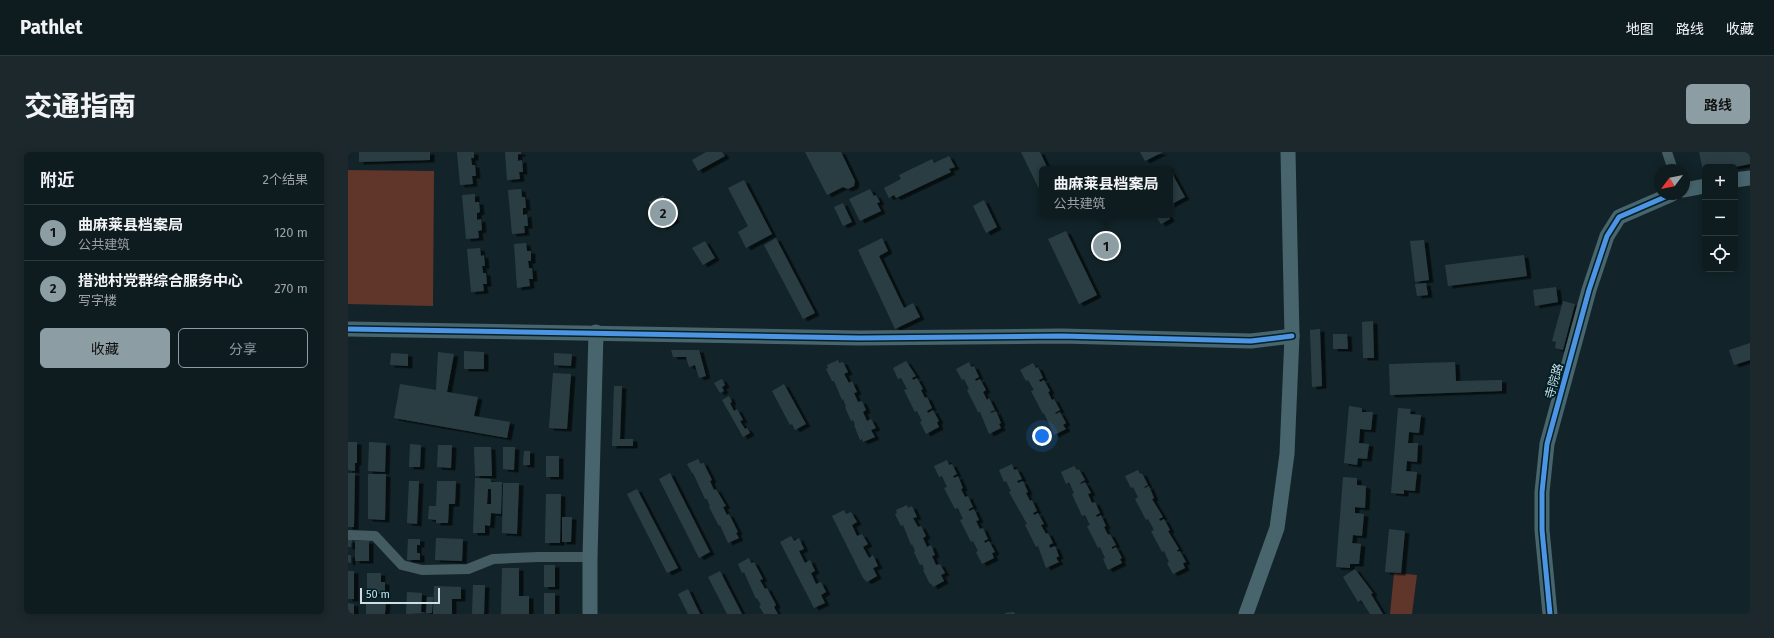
<!DOCTYPE html>
<html lang="zh">
<head>
<meta charset="utf-8">
<style>
	body { margin:0; font-family:"Fira Sans","Noto Sans SC",sans-serif; background:#1c282c; color:#f1f3f6 }
	.controls { position:absolute; right:12px; top:12px; display:grid; overflow:hidden; border-radius:6px; box-shadow:0 2px 10px #0003 }
	.controls button { width:36px; height:36px; display:grid; place-items:center; padding:0; border:0; border-bottom:1px solid #2e393d; background:#0e1b1f; color:#f1f3f6; font:20px sans-serif }
	.compass { position:absolute; left:1306px; top:12px; width:36px; height:36px; border-radius:50%; background:#0e1b1f; box-shadow:0 2px 10px #0003; rotate:238deg }
	.scale { position:absolute; left:12px; bottom:10px; width:80px; box-sizing:border-box; padding-left:4px; border:2px solid #cddfe4; border-top:0; font-size:11px; line-height:14px; white-space:nowrap; color:#cddfe4; -webkit-text-stroke:3px #002028; paint-order:stroke }
	.you { position:absolute; left:694px; top:284px; width:14px; height:14px; margin:-10px; border:3px solid #fff; border-radius:50%; background:#1a73e8; box-shadow:0 0 0 6px #1a73e833 }
	.badge { display:grid; place-items:center; width:26px; height:26px; border-radius:50%; background:#8c9ea3; color:#111; font-size:13px; font-weight:700 }
	.pin { position:absolute; translate:-50% -50%; border:2px solid #fff; box-shadow:0 1px 4px #0006 }
	.popup { position:absolute; left:691px; top:14px; width:134px; height:52px; box-sizing:border-box; display:grid; place-content:center; border-radius:6px; background:#0e1b1f; filter:drop-shadow(0 1px 3px #0005); font-size:13px; white-space:nowrap; color:#9ba1a4 }
	.popup b { font-size:15px; color:#f1f3f6 }
	.popup::after { content:''; position:absolute; left:50%; top:100%; margin-left:-8px; border:8px solid transparent; border-top-color:#0e1b1f }
	.list { margin:0; padding:0; list-style:none }
	h2 { display:flex; justify-content:space-between; align-items:center; height:52px; margin:0; padding:0 16px; font-size:17px }
	h2 small { font-size:13px; font-weight:400; color:#9ba1a4 }
	.list li { display:grid; grid-template-columns:26px 1fr auto; gap:12px; align-items:center; box-sizing:border-box; height:56px; padding:0 16px; border-top:1px solid #2e393d }
	.list b { display:block; font-size:15px; white-space:nowrap }
	.list p { margin:0; font-size:13px; white-space:nowrap; color:#9ba1a4 }
	.list em { font-size:13px; font-style:normal; color:#9ba1a4 }
	.actions { display:flex; gap:8px; padding:12px 16px }
	.actions a { flex:1; padding:9px 0; border:1px solid #8c9ea3; border-radius:6px; text-align:center; font-size:14px; color:#8c9ea3 }
	.actions .main { background:#8c9ea3; color:#111 }
	.icon { flex:none; width:22px; height:22px; fill:none; stroke:currentColor; stroke-width:2; stroke-linecap:round; stroke-linejoin:round }
	.map { position:relative; flex:none; width:1402px; height:462px; overflow:hidden; border-radius:6px }
	header { display:flex; align-items:center; gap:24px; box-sizing:border-box; height:56px; padding:0 20px; background:#0e1b1f; border-bottom:1px solid #2e393d }
	header strong { font-size:19px }
	nav { display:flex; gap:22px; margin-inline-start:auto; font-size:14px }
	.intro { display:flex; align-items:center; justify-content:space-between; box-sizing:border-box; height:96px; padding:0 24px }
	h1 { margin:0; font-size:28px }
	.button { padding:10px 18px; border-radius:6px; background:#8c9ea3; color:#111; font-size:14px; font-weight:700 }
	main { display:flex; gap:24px; padding:0 24px }
	aside { flex:1; background:#0e1b1f; border-radius:6px; box-shadow:0 2px 10px #0003 }
	.map>svg:first-child { display:block }
	.pitch { fill:#5f3629 }
	.building { fill:#2b3e43; filter:url(#shadow) }
	.lines { fill:none; stroke-linecap:round; stroke-linejoin:round }
	.street { stroke:#445b62; stroke-width:10 }
	.secondary { stroke:#48656e; stroke-width:15 }
	.cycleway-casing { stroke:#002028; stroke-width:8 }
	.cycleway { stroke:#4d94e3; stroke-width:5 }
	.labels { text-anchor:middle; dominant-baseline:central; stroke-width:4; stroke-linejoin:round; paint-order:stroke }
	.street-label { font-size:12px; fill:#cddfe4; stroke:#002028 }
</style>
</head>
<body>
<header>
<strong>Pathlet</strong>
<nav><a>地图</a><a>路线</a><a>收藏</a></nav>
</header>
<div class="intro"><h1>交通指南</h1><a class="button">路线</a></div>
<main>
<aside>
<h2>附近<small>2个结果</small></h2>
<ul class="list">
<li><span class="badge">1</span><div><b>曲麻莱县档案局</b><p>公共建筑</p></div><em>120 m</em></li>
<li><span class="badge">2</span><div><b>措池村党群综合服务中心</b><p>写字楼</p></div><em>270 m</em></li>
</ul>
<div class="actions"><a class="main">收藏</a><a>分享</a></div>
</aside>
<div class="map">
<svg width="1402" height="462" viewBox="0 0 1402 462">
	<defs>
		<filter id="shadow"><feDropShadow dx="4.5" dy="2.5" stdDeviation="0" flood-color="#0009"/></filter>
	</defs>
	<rect width="100%" height="100%" fill="#122429"/>
	<g class="pitch">
		<polygon points="0,18 86,19 85,154 0,152"/>
		<polygon points="1046,421 1069,423 1064,462 1042,462"/>
	</g>
	<g class="building">
		<polygon points="11,0 82,0 82,8 11,10"/>
		<polygon points="109,0 126,0 126,6 123,6 124,13 127,13 128,24 124,24 125,32 112,33"/>
		<polygon points="157,0 173,0 173,2 170,2 170,9 174,8 175,20 171,20 172,27 159,28"/>
		<polygon points="358,0 374,0 377,4 350,19 344,8"/>
		<polygon points="457,0 493,0 507,29 506,34 500,37 495,35 479,43"/>
		<polygon points="673,0 692,0 700,17 694,17 694,43"/>
		<polygon points="792,0 815,0 797,9"/>
		<polygon points="1351,0 1402,0 1402,12 1387,15 1357,15 1356,23"/>
		<polygon points="601,4 607,15 601,17 603,20 548,46 546,43 541,46 536,36 553,27 551,23 584,7 586,11"/>
		<polygon points="820,14 837,45 822,53 822,17 814,17"/>
		<polygon points="396,28 424,82 398,96 390,80 400,74 380,36"/>
		<polygon points="173,37 174,45 177,45 178,56 175,56 175,63 179,62 180,74 176,74 177,81 164,82 160,38"/>
		<polygon points="522,37 526,44 528,43 532,50 529,51 533,59 512,69 501,47"/>
		<polygon points="127,42 127,50 131,50 132,60 129,61 129,68 133,67 134,78 130,79 131,86 118,87 114,43"/>
		<polygon points="315,43 327,68 314,75 301,50"/>
		<polygon points="636,48 649,75 638,81 625,54"/>
		<polygon points="495,51 504,70 495,74 486,55"/>
		<polygon points="807,63 820,63 822,67 813,72"/>
		<polygon points="718,79 749,143 731,152 700,87"/>
		<polygon points="428,86 467,161 455,167 416,93"/>
		<polygon points="534,86 540,99 531,104 556,156 565,151 572,165 547,177 510,98"/>
		<polygon points="1076,88 1081,128 1067,130 1062,89"/>
		<polygon points="357,89 367,106 355,113 344,96"/>
		<polygon points="178,91 179,99 183,99 183,109 180,109 181,116 184,116 185,127 181,127 182,134 169,136 166,92"/>
		<polygon points="132,96 133,104 136,103 137,114 134,114 135,121 138,121 139,132 135,132 136,139 123,140 119,97"/>
		<polygon points="1176,103 1179,124 1100,134 1097,113"/>
		<polygon points="1078,131 1080,143 1069,144 1067,132"/>
		<polygon points="1208,135 1210,150 1187,154 1185,138"/>
		<polygon points="1215,149 1227,152 1215,198 1207,196 1208,190 1204,189"/>
		<polygon points="1025,169 1026,206 1015,206 1014,170"/>
		<polygon points="972,177 974,234 964,235 962,178"/>
		<polygon points="985,182 999,182 1000,197 985,197"/>
		<polygon points="1402,191 1402,208 1386,213 1381,198"/>
		<polygon points="323,198 351,198 358,224 351,226 347,213 341,215 338,205 325,205"/>
		<polygon points="116,199 136,200 136,217 116,217"/>
		<polygon points="90,200 106,202 99,240 130,245 126,264 162,270 159,286 46,266 52,232 88,238"/>
		<polygon points="43,201 60,202 60,214 42,213"/>
		<polygon points="206,201 224,202 223,214 206,213"/>
		<polygon points="490,208 491,211 495,210 500,220 496,222 501,231 504,229 509,240 506,241 510,250 514,249 518,258 515,260 519,269 523,267 528,276 523,278 527,285 515,290 514,287 512,288 506,273 507,273 505,268 503,269 497,255 498,254 495,247 494,248 486,229 484,229 478,217 480,216 479,213"/>
		<polygon points="558,209 568,224 564,226 565,228 569,226 575,237 573,238 577,246 579,245 584,256 579,259 580,261 585,258 591,269 589,270 591,275 578,282 572,270 574,269 569,259 567,260 556,238 559,237 553,226 550,227 545,216"/>
		<polygon points="621,210 623,215 626,214 631,225 627,227 628,229 632,227 638,238 635,240 639,248 641,246 647,258 642,260 643,261 648,259 653,271 651,272 653,276 641,282 632,260 630,260 619,238 621,237 616,227 614,228 608,217"/>
		<polygon points="1107,210 1108,229 1154,228 1154,239 1042,243 1041,212"/>
		<polygon points="685,211 688,216 690,215 695,226 691,228 692,230 696,228 702,239 700,240 704,248 706,247 712,258 707,261 708,262 712,260 718,271 715,273 718,277 706,283 696,261 695,262 683,239 686,238 680,228 678,229 672,218"/>
		<polygon points="205,221 223,222 219,277 201,276"/>
		<polygon points="374,227 377,233 374,235 376,239 372,241 366,231"/>
		<polygon points="436,232 458,272 447,278 444,272 442,273 424,239"/>
		<polygon points="266,234 274,234 272,287 285,287 285,294 264,294"/>
		<polygon points="381,244 384,250 382,251 386,259 389,257 395,268 392,269 397,277 399,276 402,281 395,285 374,248"/>
		<polygon points="1001,254 1014,256 1014,260 1025,260 1023,278 1012,277 1011,291 1021,292 1019,307 1010,306 1009,313 996,311"/>
		<polygon points="1050,256 1063,257 1062,262 1073,263 1071,281 1061,280 1060,291 1070,291 1069,310 1059,309 1058,319 1069,320 1067,339 1056,338 1056,342 1043,341"/>
		<polygon points="0,290 9,290 9,311 7,311 7,319 0,318"/>
		<polygon points="21,290 38,291 37,320 20,319"/>
		<polygon points="62,292 73,293 72,315 61,315"/>
		<polygon points="90,293 104,293 103,316 89,315"/>
		<polygon points="126,295 143,295 144,324 127,324"/>
		<polygon points="155,295 167,295 166,318 155,317"/>
		<polygon points="176,299 182,299 182,313 175,313"/>
		<rect x="198" y="304" width="13" height="21"/>
		<polygon points="350,307 353,312 355,310 364,328 362,329 366,338 368,337 378,354 375,355 379,363 381,362 390,380 388,381 391,386 380,391 372,373 371,374 361,355 362,354 359,347 357,347 345,321 344,321 339,312"/>
		<polygon points="599,308 601,313 604,312 609,322 605,324 606,326 610,324 615,336 613,337 617,345 620,344 625,355 621,357 621,359 626,357 631,368 628,369 632,377 635,376 640,387 636,389 637,391 641,389 647,400 644,401 646,406 634,412 628,400 630,399 625,389 623,390 612,368 615,367 610,356 607,357 596,336 599,335 594,324 591,325 586,314"/>
		<polygon points="664,312 666,318 669,317 674,327 669,329 670,331 675,329 680,340 678,341 682,349 684,348 689,359 685,361 686,363 690,361 696,372 693,373 698,382 700,381 705,391 701,393 702,396 707,394 711,404 708,406 711,410 698,416 690,394 688,395 677,373 679,372 661,340 663,339 658,329 656,330 651,318"/>
		<polygon points="726,314 729,318 731,317 737,328 732,331 733,332 737,330 743,341 740,342 744,351 747,350 752,361 748,363 749,365 753,363 758,374 756,375 760,383 762,382 768,393 764,395 764,397 768,395 774,406 772,407 774,411 760,418 755,407 757,406 752,395 750,396 739,374 742,373 737,363 734,364 724,342 726,341 721,330 718,332 713,320"/>
		<polygon points="790,318 792,322 794,321 800,333 796,335 797,336 801,334 806,346 804,347 815,365 811,367 812,369 816,367 822,378 820,379 831,397 829,398 830,400 832,399 838,410 835,411 837,416 825,422 819,411 821,410 816,399 814,400 803,379 806,378 800,367 798,368 787,347 790,345 785,335 783,336 777,324"/>
		<polygon points="0,321 7,321 6,375 0,375"/>
		<polygon points="322,321 362,400 351,406 311,327"/>
		<polygon points="20,322 38,322 37,368 20,367"/>
		<polygon points="995,325 1009,326 1009,333 1018,334 1017,356 1007,355 1007,361 1016,362 1014,384 1005,383 1004,391 1013,392 1011,412 1002,412 1002,416 988,415"/>
		<polygon points="127,326 143,327 143,337 140,337 139,352 143,352 143,330 154,330 153,362 143,361 142,374 137,373 137,381 125,381"/>
		<polygon points="61,329 71,329 69,372 59,371"/>
		<polygon points="89,329 108,329 107,352 101,352 100,371 88,371 88,368 80,367 81,354 88,354"/>
		<polygon points="155,331 171,331 169,382 154,381"/>
		<polygon points="289,337 330,416 319,421 279,342"/>
		<polygon points="198,342 213,342 212,391 197,391"/>
		<polygon points="559,353 560,356 564,354 569,365 565,366 570,375 573,374 578,384 575,386 579,395 583,393 587,403 584,404 588,413 592,412 597,421 593,423 596,429 585,435 583,431 582,432 575,418 576,417 574,412 572,413 566,400 567,399 564,392 563,393 555,373 553,374 547,362 549,361 548,358"/>
		<polygon points="496,358 498,362 503,360 509,370 504,373 509,384 514,382 520,392 515,395 521,406 525,403 530,414 525,416 529,424 519,430 515,426 484,364"/>
		<polygon points="214,365 224,365 223,390 214,390"/>
		<polygon points="1041,377 1057,379 1053,421 1037,420"/>
		<polygon points="443,384 446,389 451,386 456,397 451,399 457,411 462,408 467,419 463,421 468,432 473,430 478,440 473,443 477,451 466,456 432,390"/>
		<polygon points="88,386 115,387 114,409 87,408"/>
		<polygon points="60,387 72,387 72,393 69,393 69,401 72,401 72,408 59,408"/>
		<polygon points="0,388 4,388 3,395 0,395"/>
		<rect x="7" y="389" width="14" height="20"/>
		<polygon points="0,403 3,403 3,411 0,410"/>
		<polygon points="401,406 403,411 406,410 415,427 412,428 417,437 419,436 428,453 426,455 430,462 416,462 411,454 413,453 409,446 408,447 396,420 394,421 390,412"/>
		<rect x="196" y="413" width="11" height="22"/>
		<polygon points="154,416 171,416 171,444 181,444 181,462 153,462"/>
		<polygon points="1007,417 1025,441 1023,442 1035,462 1022,462 1013,448 1010,450 995,425"/>
		<rect x="0" y="419" width="6" height="28"/>
		<polygon points="372,419 394,462 379,462 360,425"/>
		<polygon points="19,421 33,421 33,430 37,430 37,442 19,442"/>
		<polygon points="125,433 137,433 136,462 124,462"/>
		<polygon points="86,434 113,435 113,447 104,447 104,462 85,462"/>
		<polygon points="340,437 352,462 340,462 330,442"/>
		<polygon points="59,440 74,441 73,460 78,461 79,445 85,445 84,461 58,462"/>
		<rect x="196" y="441" width="11" height="21"/>
		<polygon points="18,450 38,450 37,462 18,462"/>
		<polygon points="0,451 6,452 6,462 0,462"/>
		<polygon points="666,460 667,462 657,462 657,461"/>
	</g>
	<g class="lines">
		<g class="street">
			<polyline points="1319,0 1325,18"/>
			<polyline points="0,383 27,384 54,413 74,418 120,417 145,407 190,405 242,405"/>
		</g>
		<g class="secondary">
			<polyline points="1387,28 1402,26"/>
			<polyline points="1336,38 1357,34"/>
			<polyline points="0,177 512,186 714,184 903,189 944,184"/>
			<polyline points="242,462 242,405 248,180"/>
			<polyline points="898,462 929,376 939,302 944,184 940,0"/>
			<polyline points="1202,462 1194,378 1194,340 1199,292 1241,138 1259,84 1271,65 1324,42"/>
		</g>
		<g class="cycleway-casing">
			<g id="cycleway">
				<polyline points="0,177 512,186 714,184 903,189 944,184"/>
				<polyline points="1202,462 1194,378 1194,340 1199,292 1241,138 1259,84 1271,65 1324,42"/>
			</g>
		</g>
		<use href="#cycleway" class="cycleway"/>
	</g>
	<g class="labels">
		<g class="street-label">
			<text transform="translate(1206 229) rotate(-74)">寺院路</text>
		</g>
	</g>
</svg>
<div class="controls">
<button>+</button>
<button>−</button>
<button><svg class="icon" aria-label="locate" viewBox="0 0 24 24"><circle cx="12" cy="12" r="6"/><path d="M12 2v4M12 18v4M2 12h4M18 12h4"/></svg></button>
</div>
<svg class="compass" viewBox="-18 -18 36 36"><path d="M0-13l5 13h-10z" fill="#e53935"/><path d="M0 13l5-13h-10z" fill="#9ba1a4"/></svg>
<div class="scale">50 m</div>
<div class="you"></div>
<div class="pin badge" style="left:758px;top:94px">1</div>
<div class="popup"><b>曲麻莱县档案局</b>公共建筑</div>
<div class="pin badge" style="left:315px;top:61px">2</div>
</div>
</main>
</body>
</html>
